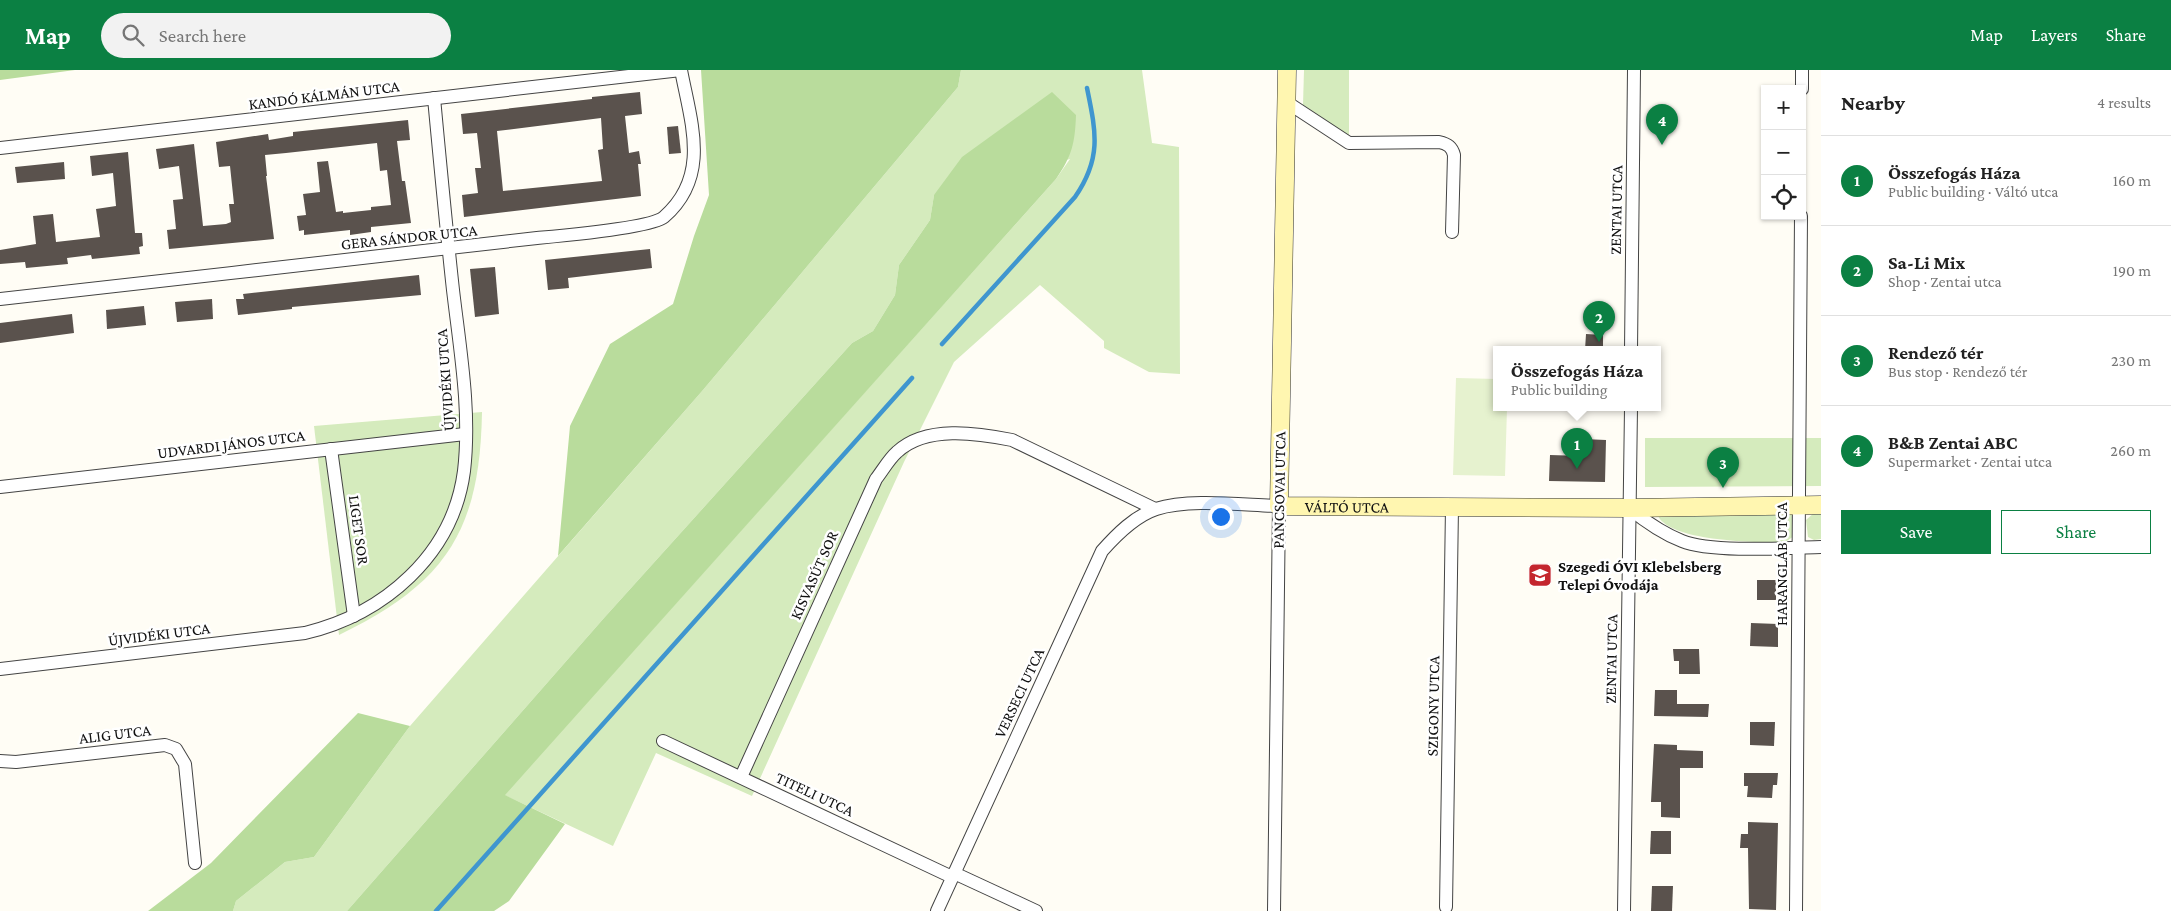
<!DOCTYPE html>
<html lang="en">
<head>
<meta charset="utf-8">
<style>
	body { margin:0; font-family:"Crimson Pro",serif; background:#f2f2f2; color:#222 }
	.controls { position:absolute; right:15px; top:15px; display:grid; overflow:hidden; border-radius:0px; box-shadow:0 1px 4px #0004 }
	.controls button { width:45px; height:45px; display:grid; place-items:center; padding:0; border:0; border-bottom:1px solid #e0e0e0; background:#fff; color:#222; font:25px sans-serif }
	.you { position:absolute; left:1220px; top:446px; width:18px; height:18px; margin:-12px; border:4px solid #fff; border-radius:50%; background:#1a73e8; box-shadow:0 0 0 8px #1a73e833 }
	.badge { display:grid; place-items:center; width:32px; height:32px; border-radius:50%; background:#0b8043; color:#fff; font-size:16px; font-weight:700 }
	.pin { position:absolute; translate:-50% -41px; filter:drop-shadow(0 1px 2px #0008) }
	.pin::after { content:''; position:absolute; top:26px; width:18px; height:15px; background:inherit; clip-path:polygon(0 0,100% 0,50% 100%) }
	.popup { position:absolute; left:1493px; top:276px; width:168px; height:65px; box-sizing:border-box; display:grid; place-content:center; border-radius:0px; background:#fff; filter:drop-shadow(0 1px 4px #0005); font-size:16px; white-space:nowrap; color:#767676 }
	.popup b { font-size:19px; color:#222 }
	.popup::after { content:''; position:absolute; left:50%; top:100%; margin-left:-10px; border:10px solid transparent; border-top-color:#fff }
	.list { margin:0; padding:0; list-style:none }
	h2 { display:flex; justify-content:space-between; align-items:center; height:65px; margin:0; padding:0 20px; font-size:21px }
	h2 small { font-size:16px; font-weight:400; color:#767676 }
	.list li { display:grid; grid-template-columns:32px 1fr auto; gap:15px; align-items:center; box-sizing:border-box; height:90px; padding:0 20px; border-top:1px solid #e0e0e0 }
	.list b { display:block; font-size:19px; white-space:nowrap }
	.list p { margin:0; font-size:16px; white-space:nowrap; color:#767676 }
	.list em { font-size:16px; font-style:normal; color:#767676 }
	.actions { display:flex; gap:10px; padding:15px 20px }
	.actions a { flex:1; padding:11px 0; border:1px solid #0b8043; border-radius:0px; text-align:center; font-size:18px; color:#0b8043 }
	.actions .main { background:#0b8043; color:#fff }
	.icon { flex:none; width:28px; height:28px; fill:none; stroke:currentColor; stroke-width:2; stroke-linecap:round; stroke-linejoin:round }
	.map { position:relative; flex:none; width:1821px; height:841px; overflow:hidden }
	header { display:flex; align-items:center; gap:30px; box-sizing:border-box; height:70px; padding:0 25px; background:#0b8043; color:#fff }
	header strong { font-size:24px }
	nav { display:flex; gap:28px; margin-inline-start:auto; font-size:18px }
	.search { width:350px; height:45px; background:#f2f2f2; display:flex; align-items:center; gap:12px; box-sizing:border-box; padding:0 18px; border-radius:28px; color:#767676; font-size:19px }
	main { display:flex }
	aside { flex:1; background:#fff }
	.map>svg:first-child { display:block }
	.green { fill:#d5ebbd }
	.forest { fill:#b9dc9c }
	.pitch { fill:#e6f2cf }
	.lines { fill:none; stroke-linecap:round; stroke-linejoin:round }
	.stream { stroke:#3f96cf; stroke-width:4.5 }
	.building { fill:#5a524d; fill-rule:evenodd }
	.street-casing { stroke:#444; stroke-width:14 }
	.secondary-casing { stroke:#333; stroke-width:19 }
	.street { stroke:#fff; stroke-width:12 }
	.secondary { stroke:#fff6b0; stroke-width:18 }
	.labels { text-anchor:middle; dominant-baseline:central; stroke-width:5; stroke-linejoin:round; paint-order:stroke }
	.street-label { font-size:16px; fill:#111; stroke:#fff }
	.poi-label { font-size:16px; font-weight:bold; fill:#111; stroke:#fff; text-anchor:start }
</style>
</head>
<body>
<header>
<strong>Map</strong>
<div class="search"><svg class="icon" aria-label="search" viewBox="0 0 24 24"><circle cx="10" cy="10" r="6"/><path d="M15 15l6 6"/></svg>Search here</div>
<nav><a>Map</a><a>Layers</a><a>Share</a></nav>
</header>
<main>
<div class="map">
<svg width="1821" height="841" viewBox="0 0 1821 841">
	<rect width="100%" height="100%" fill="#fffdf5"/>
	<g class="green">
		<polygon points="961,0 1142,0 1152,73 1179,77 1180,304 1149,302 1104,278 1104,271 1040,215 954,292 904,392 752,726 656,683 613,776 504,725 1056,109 1070,89 934,125 930,150 899,195 895,225 873,261 852,273 604,548 347,841 233,841 236,831 285,792 314,787 410,656 703,320 958,17"/>
		<polygon points="1304,0 1349,0 1349,66 1303,35"/>
		<path d="M482,342C480,461 446,513 339,565L314,356Z"/>
		<polygon points="1645,368 1821,368 1821,416 1645,417"/>
		<polygon points="1815,442 1821,443 1821,469 1814,470 1808,467 1806,450"/>
		<path d="M1792,443L1794,466L1784,473C1758,472 1671,472 1658,446L1660,444Z"/>
	</g>
	<g class="forest">
		<polygon points="0,0 75,0 0,10"/>
		<polygon points="701,0 961,0 958,17 703,320 558,486 570,356 610,274 673,234 694,166 709,125"/>
		<path d="M1052,22L1076,45C1075,73 1072,86 1056,109L505,725L565,754L509,831L494,841H347L604,548L852,273L873,261L895,225L899,195L930,150L934,125L962,87Z"/>
		<polygon points="358,643 410,656 314,787 285,792 236,831 233,841 148,841 211,793"/>
	</g>
	<polygon class="pitch" points="1456,308 1497,309 1497,338 1507,338 1505,406 1453,405"/>
	<g class="lines">
		<g class="stream">
			<path d="M942,274L1075,127C1102,88 1096,62 1087,18"/>
			<polyline points="436,841 912,308"/>
		</g>
	</g>
	<g class="building">
		<path d="M640,22L642,44L625,46L629,83L639,81L641,94H638L641,126L464,147L462,125L478,123L475,98H481L477,63L463,64L461,44L592,29V27ZM601,48L603,79L598,80L602,111L503,121L497,61Z"/>
		<polygon points="408,50 410,70 397,71 402,111 405,111 411,153 371,157 371,162 350,165 350,160 304,165 304,160 299,161 297,146 306,145 303,124 320,122 317,92 328,91 336,142 343,141 343,143 371,140 371,137 391,135 387,100 380,101 377,73 286,83 265,85 267,106 266,106 274,169 169,179 167,160 176,159 173,130 183,129 179,96 159,99 156,79 194,74 203,156 226,154 231,152 229,134 234,134 230,96 219,97 216,72 268,64 269,70 293,66 293,62"/>
		<polygon points="678,56 681,83 669,84 667,57"/>
		<polygon points="128,82 135,163 142,163 143,176 139,177 140,184 92,189 91,185 67,188 68,194 26,198 25,192 0,194 0,180 36,174 33,146 53,144 56,172 100,167 96,139 116,136 113,103 92,106 90,86"/>
		<polygon points="64,92 65,109 17,113 15,97"/>
		<polygon points="650,179 652,198 568,208 569,218 548,220 545,190"/>
		<polygon points="495,197 499,244 475,247 470,199"/>
		<polygon points="419,205 421,225 292,237 292,239 238,245 236,229 244,229 243,224"/>
		<polygon points="212,229 213,249 177,252 175,232"/>
		<polygon points="144,236 146,255 107,259 106,240"/>
		<polygon points="72,244 74,263 0,273 0,253"/>
		<polygon points="1586,264 1603,265 1603,280 1585,280"/>
		<polygon points="1583,369 1606,370 1605,412 1549,411 1550,385 1583,386"/>
		<rect x="1757" y="510" width="19" height="20"/>
		<polygon points="1751,553 1778,554 1778,577 1750,576"/>
		<polygon points="1673,579 1699,579 1700,604 1679,604 1679,591 1674,591"/>
		<polygon points="1655,620 1677,620 1677,634 1709,634 1708,647 1654,646"/>
		<polygon points="1750,652 1775,652 1774,676 1750,675"/>
		<polygon points="1654,674 1677,675 1677,680 1703,681 1703,698 1680,698 1680,748 1661,747 1661,732 1651,732"/>
		<polygon points="1744,703 1778,703 1777,715 1773,715 1772,728 1747,727 1748,716 1744,716"/>
		<polygon points="1748,752 1778,753 1776,840 1749,839 1748,778 1740,778 1741,764 1748,764"/>
		<polygon points="1651,761 1671,761 1671,784 1650,784"/>
		<polygon points="1652,816 1673,816 1672,841 1651,841"/>
	</g>
	<g class="lines">
		<g class="street-casing">
			<g id="street">
				<polyline points="1802,19 1802,0"/>
				<path d="M1285,31L1349,73L1439,72C1448,74 1452,77 1454,85L1452,162"/>
				<polyline points="0,78 681,0"/>
				<path d="M0,229C179,208 358,190 537,168C559,166 651,158 664,147C711,106 691,53 681,0"/>
				<polyline points="1631,280 1634,0"/>
				<polyline points="331,379 354,546"/>
				<polyline points="0,417 465,364"/>
				<path d="M1629,438C1646,452 1662,463 1682,471C1711,483 1787,478 1821,477"/>
				<path d="M0,599L305,563C384,544 453,485 464,401C471,341 460,280 453,220C446,156 440,92 434,28"/>
				<polyline points="663,671 952,807"/>
				<polyline points="0,691 16,692 165,675 176,679 185,694 195,793"/>
				<path d="M741,707L876,409C883,400 889,389 897,382C926,355 977,363 1012,370L1155,439"/>
				<polyline points="954,803 1036,841"/>
				<polyline points="1446,837 1452,437"/>
				<path d="M937,841L1102,481C1117,464 1135,446 1156,439C1189,428 1243,435 1279,436L1274,841"/>
				<polyline points="1624,841 1631,338"/>
				<polyline points="1796,841 1801,146"/>
			</g>
		</g>
		<g class="secondary-casing">
			<g id="secondary">
				<path id="s1" d="M1287,0L1279,436L1629,438L1821,435"/>
			</g>
		</g>
		<use href="#street" class="street"/>
		<use href="#secondary" class="secondary"/>
	</g>
	<defs>
		<g id="school-square" transform="scale(1.25)"><rect x="-9" y="-9" width="18" height="18" rx="4" fill="#c4262e" stroke="#fff"/><path d="M0-5L7-2L0 1L-7-2ZM-4 1L0 2.5L4 1V4Q0 6-4 4Z" fill="#fff"/></g>
	</defs>
	<g fill-rule="evenodd">
		<use href="#school-square" x="1540" y="505"/>
	</g>
	<g class="labels">
		<g class="street-label">
			<text transform="translate(324 25) rotate(-7)">KANDÓ KÁLMÁN UTCA</text>
			<text transform="translate(1616 140) rotate(-89)">ZENTAI UTCA</text>
			<text transform="translate(409 167) rotate(-6)">GERA SÁNDOR UTCA</text>
			<text transform="translate(445 310) rotate(-94)">ÚJVIDÉKI UTCA</text>
			<text transform="translate(231 374) rotate(-7)">UDVARDI JÁNOS UTCA</text>
			<text transform="translate(1279 420) rotate(-89)">PANCSOVAI UTCA</text>
			<text stroke="none"><textPath href="#s1" startOffset="504">VÁLTÓ UTCA</textPath></text>
			<text transform="translate(359 460) rotate(82)">LIGET SOR</text>
			<text transform="translate(1781 494) rotate(-90)">HARANGLÁB UTCA</text>
			<text transform="translate(814 505) rotate(-66)">KISVASÚT SOR</text>
			<text transform="translate(159 564) rotate(-7)">ÚJVIDÉKI UTCA</text>
			<text transform="translate(1611 589) rotate(-89)">ZENTAI UTCA</text>
			<text transform="translate(1019 623) rotate(-65)">VERSECI UTCA</text>
			<text transform="translate(1433 636) rotate(-89)">SZIGONY UTCA</text>
			<text transform="translate(115 664) rotate(-7)">ALIG UTCA</text>
			<text transform="translate(815 724) rotate(25)">TITELI UTCA</text>
		</g>
		<g class="poi-label">
			<text x="1558" y="496">Szegedi ÓVI Klebelsberg<tspan x="1558" dy="18">Telepi Óvodája</tspan></text>
		</g>
	</g>
</svg>
<div class="controls">
<button>+</button>
<button>−</button>
<button><svg class="icon" aria-label="locate" viewBox="0 0 24 24"><circle cx="12" cy="12" r="6"/><path d="M12 2v4M12 18v4M2 12h4M18 12h4"/></svg></button>
</div>
<div class="you"></div>
<div class="pin badge" style="left:1577px;top:399px">1</div>
<div class="popup"><b>Összefogás Háza</b>Public building</div>
<div class="pin badge" style="left:1599px;top:272px">2</div>
<div class="pin badge" style="left:1723px;top:418px">3</div>
<div class="pin badge" style="left:1662px;top:75px">4</div>
</div>
<aside>
<h2>Nearby<small>4 results</small></h2>
<ul class="list">
<li><span class="badge">1</span><div><b>Összefogás Háza</b><p>Public building · Váltó utca</p></div><em>160 m</em></li>
<li><span class="badge">2</span><div><b>Sa-Li Mix</b><p>Shop · Zentai utca</p></div><em>190 m</em></li>
<li><span class="badge">3</span><div><b>Rendező tér</b><p>Bus stop · Rendező tér</p></div><em>230 m</em></li>
<li><span class="badge">4</span><div><b>B&amp;B Zentai ABC</b><p>Supermarket · Zentai utca</p></div><em>260 m</em></li>
</ul>
<div class="actions"><a class="main">Save</a><a>Share</a></div>
</aside>
</main>
</body>
</html>
